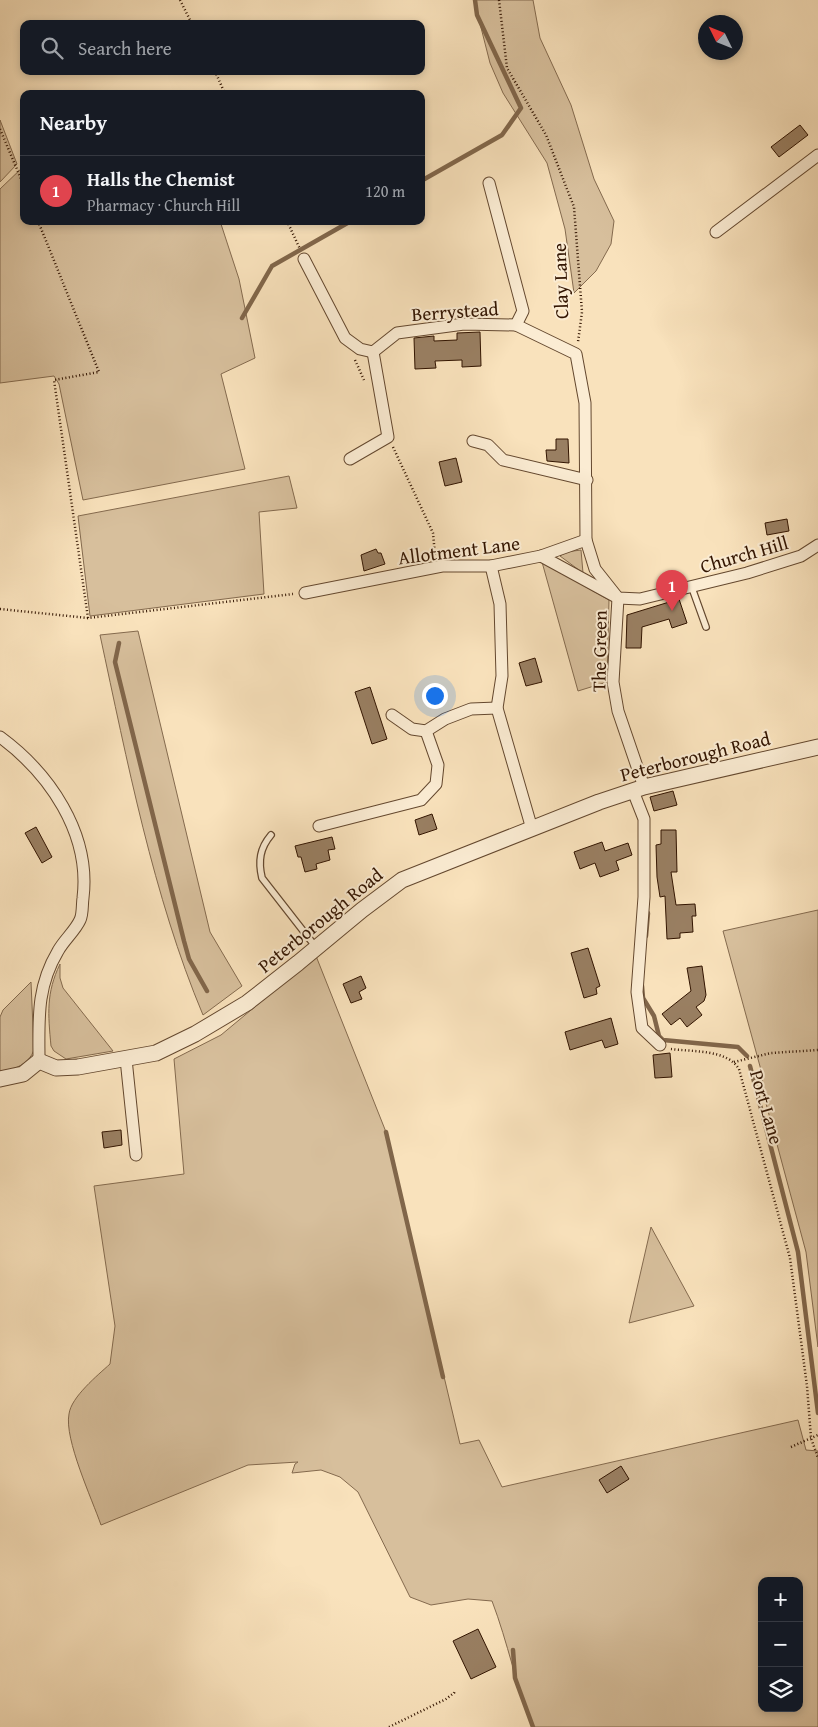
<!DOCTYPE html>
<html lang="en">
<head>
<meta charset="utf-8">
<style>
	body { margin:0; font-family:"Gentium Book Plus",serif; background:#242831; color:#f1f3f6 }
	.controls { position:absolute; right:15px; bottom:15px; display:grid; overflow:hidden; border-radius:10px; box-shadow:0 2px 8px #0003 }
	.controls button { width:45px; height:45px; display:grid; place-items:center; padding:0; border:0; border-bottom:1px solid #363941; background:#171b24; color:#f1f3f6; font:25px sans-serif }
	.compass { position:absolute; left:698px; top:15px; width:45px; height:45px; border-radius:50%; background:#171b24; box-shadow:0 2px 8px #0003; rotate:313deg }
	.you { position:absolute; left:434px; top:695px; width:18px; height:18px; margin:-12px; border:4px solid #fff; border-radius:50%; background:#1a73e8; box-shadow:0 0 0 8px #1a73e833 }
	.badge { display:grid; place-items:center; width:32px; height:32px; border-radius:50%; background:#8c9099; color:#fff; font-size:16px; font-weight:700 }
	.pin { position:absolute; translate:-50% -41px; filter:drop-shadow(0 1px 2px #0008) }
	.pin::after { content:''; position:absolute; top:26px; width:18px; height:15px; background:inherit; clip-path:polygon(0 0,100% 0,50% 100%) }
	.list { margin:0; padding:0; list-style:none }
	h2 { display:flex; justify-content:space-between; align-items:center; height:65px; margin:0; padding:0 20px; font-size:21px }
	h2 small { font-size:16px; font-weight:400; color:#9ea1a6 }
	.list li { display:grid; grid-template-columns:32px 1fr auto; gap:15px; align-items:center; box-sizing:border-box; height:70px; padding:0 20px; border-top:1px solid #363941 }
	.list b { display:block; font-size:19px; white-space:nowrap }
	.list p { margin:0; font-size:16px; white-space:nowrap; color:#9ea1a6 }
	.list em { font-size:16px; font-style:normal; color:#9ea1a6 }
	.icon { flex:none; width:28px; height:28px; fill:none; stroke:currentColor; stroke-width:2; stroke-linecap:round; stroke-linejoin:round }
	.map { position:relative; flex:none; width:818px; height:1727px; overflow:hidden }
	.search { position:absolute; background:#171b24; box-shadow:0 2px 8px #0003; left:20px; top:20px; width:405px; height:55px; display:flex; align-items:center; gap:12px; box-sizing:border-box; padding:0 18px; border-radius:10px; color:#9ea1a6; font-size:19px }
	.panel { position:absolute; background:#171b24; box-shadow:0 2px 8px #0003; left:20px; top:90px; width:405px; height:135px; border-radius:10px }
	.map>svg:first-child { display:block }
	.green { fill:#d7bf9c; stroke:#846a4e; fill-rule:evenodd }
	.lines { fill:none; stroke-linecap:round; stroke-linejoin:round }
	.stream { stroke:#81664a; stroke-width:4.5 }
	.building { fill:#997f62; stroke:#321400 }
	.service-casing { stroke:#64482f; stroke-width:8 }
	.minor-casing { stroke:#64482f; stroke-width:13 }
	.tertiary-casing { stroke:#64482f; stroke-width:17 }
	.path { stroke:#321400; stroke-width:2.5; stroke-dasharray:1 2.5; stroke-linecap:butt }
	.service { stroke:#fbecd3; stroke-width:5.5 }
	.minor { stroke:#fbecd3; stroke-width:11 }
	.tertiary { stroke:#fbecd3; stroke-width:15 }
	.labels { text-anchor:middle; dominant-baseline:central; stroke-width:4; stroke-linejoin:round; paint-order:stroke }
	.street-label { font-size:19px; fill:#321400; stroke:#fbecd3 }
</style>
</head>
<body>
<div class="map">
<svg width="818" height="1727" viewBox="0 0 818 1727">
	<rect width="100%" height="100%" fill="#f9e2bc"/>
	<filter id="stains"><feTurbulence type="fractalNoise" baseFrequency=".004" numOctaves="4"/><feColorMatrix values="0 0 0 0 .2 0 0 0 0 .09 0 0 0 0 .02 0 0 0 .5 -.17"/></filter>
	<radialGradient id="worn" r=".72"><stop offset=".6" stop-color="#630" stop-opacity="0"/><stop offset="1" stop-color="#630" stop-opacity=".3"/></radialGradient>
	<g class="green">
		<polygon points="474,0 533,0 540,38 571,105 594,179 614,221 611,244 596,271 574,293 565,229 547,163 503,93 490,63"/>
		<polygon points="0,120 17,164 0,182"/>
		<polygon points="24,166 24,221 220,221 239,279 255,358 221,374 245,469 83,500 59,384 54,376 0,383 0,189"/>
		<polygon points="289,476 297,508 259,512 264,594 90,616 78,516"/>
		<polygon points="581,550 583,573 560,556 566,552"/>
		<polygon points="542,562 609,600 607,682 578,691"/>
		<path d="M138,631L210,932L242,986L203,1015C153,896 127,760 100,635Z"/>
		<polygon points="818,910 818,1347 806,1252 764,1096 761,1070 723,931"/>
		<path d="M316,956L386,1132L460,1444L479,1440L502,1487L798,1420L806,1450L818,1451V1727H533C516,1686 508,1643 492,1601L468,1599L431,1605L410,1597L358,1492L340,1477L321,1470L292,1473L295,1464L298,1462L248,1465L101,1525C92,1499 64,1439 69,1414C71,1397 98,1375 110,1364L115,1326L94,1186L184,1174L174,1059L221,1035ZM762,1581H799V1708H762Z"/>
		<path d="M60,964V978L63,988L113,1051L66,1059L54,1051L51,1046C48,1014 46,993 60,964Z"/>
		<path d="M31,982L34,1050C29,1064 15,1070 0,1071V1017L3,1010Z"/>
		<polygon points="651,1227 694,1306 629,1323"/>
	</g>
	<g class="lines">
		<g class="stream">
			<polyline points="421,181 502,135 521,108 477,15 475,0"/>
			<polyline points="242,318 272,266 351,221"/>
			<polyline points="119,643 115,662 184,941 189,959 207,991"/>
			<polyline points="646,936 648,913"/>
			<polyline points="642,986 643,998 654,1016 659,1036 663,1040 738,1047 747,1056"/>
			<polyline points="750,1066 798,1252 818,1413"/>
			<polyline points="386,1132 443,1377"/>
			<polyline points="513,1650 515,1678 533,1727"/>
		</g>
	</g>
	<g class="building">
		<polygon points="800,125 808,135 779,157 771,147"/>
		<polygon points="480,332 481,366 462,367 462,360 435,361 436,368 415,369 414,338 434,336 434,341 457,340 457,333"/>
		<polygon points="556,439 568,439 569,463 547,461 546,450 556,450"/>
		<polygon points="456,458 462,482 445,486 439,462"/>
		<polygon points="787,519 789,531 767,535 765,523"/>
		<polygon points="376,549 378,553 381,553 385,564 364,571 361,555"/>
		<polygon points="679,599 687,623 672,628 669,619 642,627 641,648 626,648 627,615"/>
		<polygon points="535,658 542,682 526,686 519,663"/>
		<polygon points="370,687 387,739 372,744 355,692"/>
		<polygon points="673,791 677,805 654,811 650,797"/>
		<polygon points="432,814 437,829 419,835 415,820"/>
		<polygon points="36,827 52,857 42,863 25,833"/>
		<polygon points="661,830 676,830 677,872 671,872 676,905 695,904 696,916 692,916 693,932 680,933 680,938 667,939 665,896 660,897 657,877 656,845 661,844"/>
		<polygon points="332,837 335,849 328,850 330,860 316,864 317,869 305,872 301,857 298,857 295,846"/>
		<polygon points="602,842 605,851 628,843 632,855 616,861 619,870 600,877 595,863 580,869 574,852"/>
		<polygon points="588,948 600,986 596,988 597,994 584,998 571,953"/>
		<polygon points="702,966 706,995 704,1001 696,1007 702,1015 687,1027 680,1018 671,1025 662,1014 691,991 687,968"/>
		<polygon points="361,976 366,988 359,992 362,999 351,1003 343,984"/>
		<polygon points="611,1018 618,1044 605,1048 602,1040 570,1050 565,1032"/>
		<polygon points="670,1053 672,1077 655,1078 653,1055"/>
		<polygon points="121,1130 122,1145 104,1148 102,1132"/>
		<polygon points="621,1466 629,1479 607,1493 599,1480"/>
		<polygon points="478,1629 496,1667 471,1679 453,1641"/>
	</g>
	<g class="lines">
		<g class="service-casing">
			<g id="service">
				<polyline points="692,588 706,627"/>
				<path d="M271,835C260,848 258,861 262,878L315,946"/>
			</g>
		</g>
		<g class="minor-casing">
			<g id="minor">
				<polyline points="489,183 523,311 516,325 576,354 585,403 586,540 595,569 618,598"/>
				<polyline points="716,232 818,155"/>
				<polyline points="304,259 345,338 360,349 373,352 397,333 464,324 516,325"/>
				<polyline points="473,441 488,445 503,460 587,480"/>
				<polyline points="350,459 388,437 373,352"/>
				<polyline points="541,556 618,598 640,599 747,573 801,556 818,545"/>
				<polyline points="491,566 500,604 502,676 497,708 532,829"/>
				<polyline points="305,593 442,566 491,566 541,556 586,540"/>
				<polyline points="618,598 613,682 618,711 644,787"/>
				<polyline points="392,715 412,729 426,731 445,719 471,709 497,708"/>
				<path d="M0,737C49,773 91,833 83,898C82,904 83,914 80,920C75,931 64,940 58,951C36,988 39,1020 39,1061"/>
				<polyline points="633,791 644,819 644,897 637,992 642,1028 660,1045"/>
				<polyline points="319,826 421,800 436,784 438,765 426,731"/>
				<polyline points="126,1059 136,1155"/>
			</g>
		</g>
		<g class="tertiary-casing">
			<polyline id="tertiary" points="0,1079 23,1074 39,1061 56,1068 78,1067 156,1053 195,1034 247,1003 298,963 362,910 402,880 599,802 644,787 818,747"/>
		</g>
		<g class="path">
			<polyline points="180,0 192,24"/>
			<polyline points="499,0 507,68 546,135 574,207 582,312 578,342"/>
			<polyline points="215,71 225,94"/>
			<polyline points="0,129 24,186"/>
			<polyline points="38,221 99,372 54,380 88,618 293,594"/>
			<polyline points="287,221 300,249"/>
			<polyline points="355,360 364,380"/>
			<polyline points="393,447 433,533 435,555"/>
			<polyline points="0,609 88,618"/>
			<path d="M671,1049C692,1052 727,1049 739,1069L790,1258L807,1386L811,1438L818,1458"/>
			<polyline points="734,1062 771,1053 818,1050"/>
			<polyline points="791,1447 818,1435"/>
			<polyline points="389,1727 446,1699 454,1693 455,1690"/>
		</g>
		<use href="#service" class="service"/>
		<use href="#minor" class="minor"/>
		<use href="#tertiary" class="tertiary"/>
	</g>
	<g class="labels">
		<g class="street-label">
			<text transform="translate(560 281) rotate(-92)">Clay Lane</text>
			<text transform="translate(455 311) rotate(-4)">Berrystead</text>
			<text transform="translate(459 550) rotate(-7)">Allotment Lane</text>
			<text transform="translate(744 554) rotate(-16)">Church Hill</text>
			<text transform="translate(599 651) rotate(-89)">The Green</text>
			<text transform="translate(695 756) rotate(-14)">Peterborough Road</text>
			<text transform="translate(320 920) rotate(-39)">Peterborough Road</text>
			<text transform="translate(767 1107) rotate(74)">Port Lane</text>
		</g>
	</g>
	<rect width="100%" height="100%" filter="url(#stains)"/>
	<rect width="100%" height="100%" fill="url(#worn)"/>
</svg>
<div class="controls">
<button>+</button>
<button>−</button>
<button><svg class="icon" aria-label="layers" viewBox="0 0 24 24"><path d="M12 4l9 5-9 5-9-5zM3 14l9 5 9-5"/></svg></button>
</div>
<svg class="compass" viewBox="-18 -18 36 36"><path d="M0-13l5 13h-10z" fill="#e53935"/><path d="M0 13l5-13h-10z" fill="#9ea1a6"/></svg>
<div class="you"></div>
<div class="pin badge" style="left:672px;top:611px;background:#e0444e">1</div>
<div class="search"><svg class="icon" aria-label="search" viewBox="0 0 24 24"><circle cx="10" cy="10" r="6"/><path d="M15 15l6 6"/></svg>Search here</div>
<section class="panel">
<h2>Nearby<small></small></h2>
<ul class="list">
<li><span class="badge" style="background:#e0444e">1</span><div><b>Halls the Chemist</b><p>Pharmacy · Church Hill</p></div><em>120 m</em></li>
</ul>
</section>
</div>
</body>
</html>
